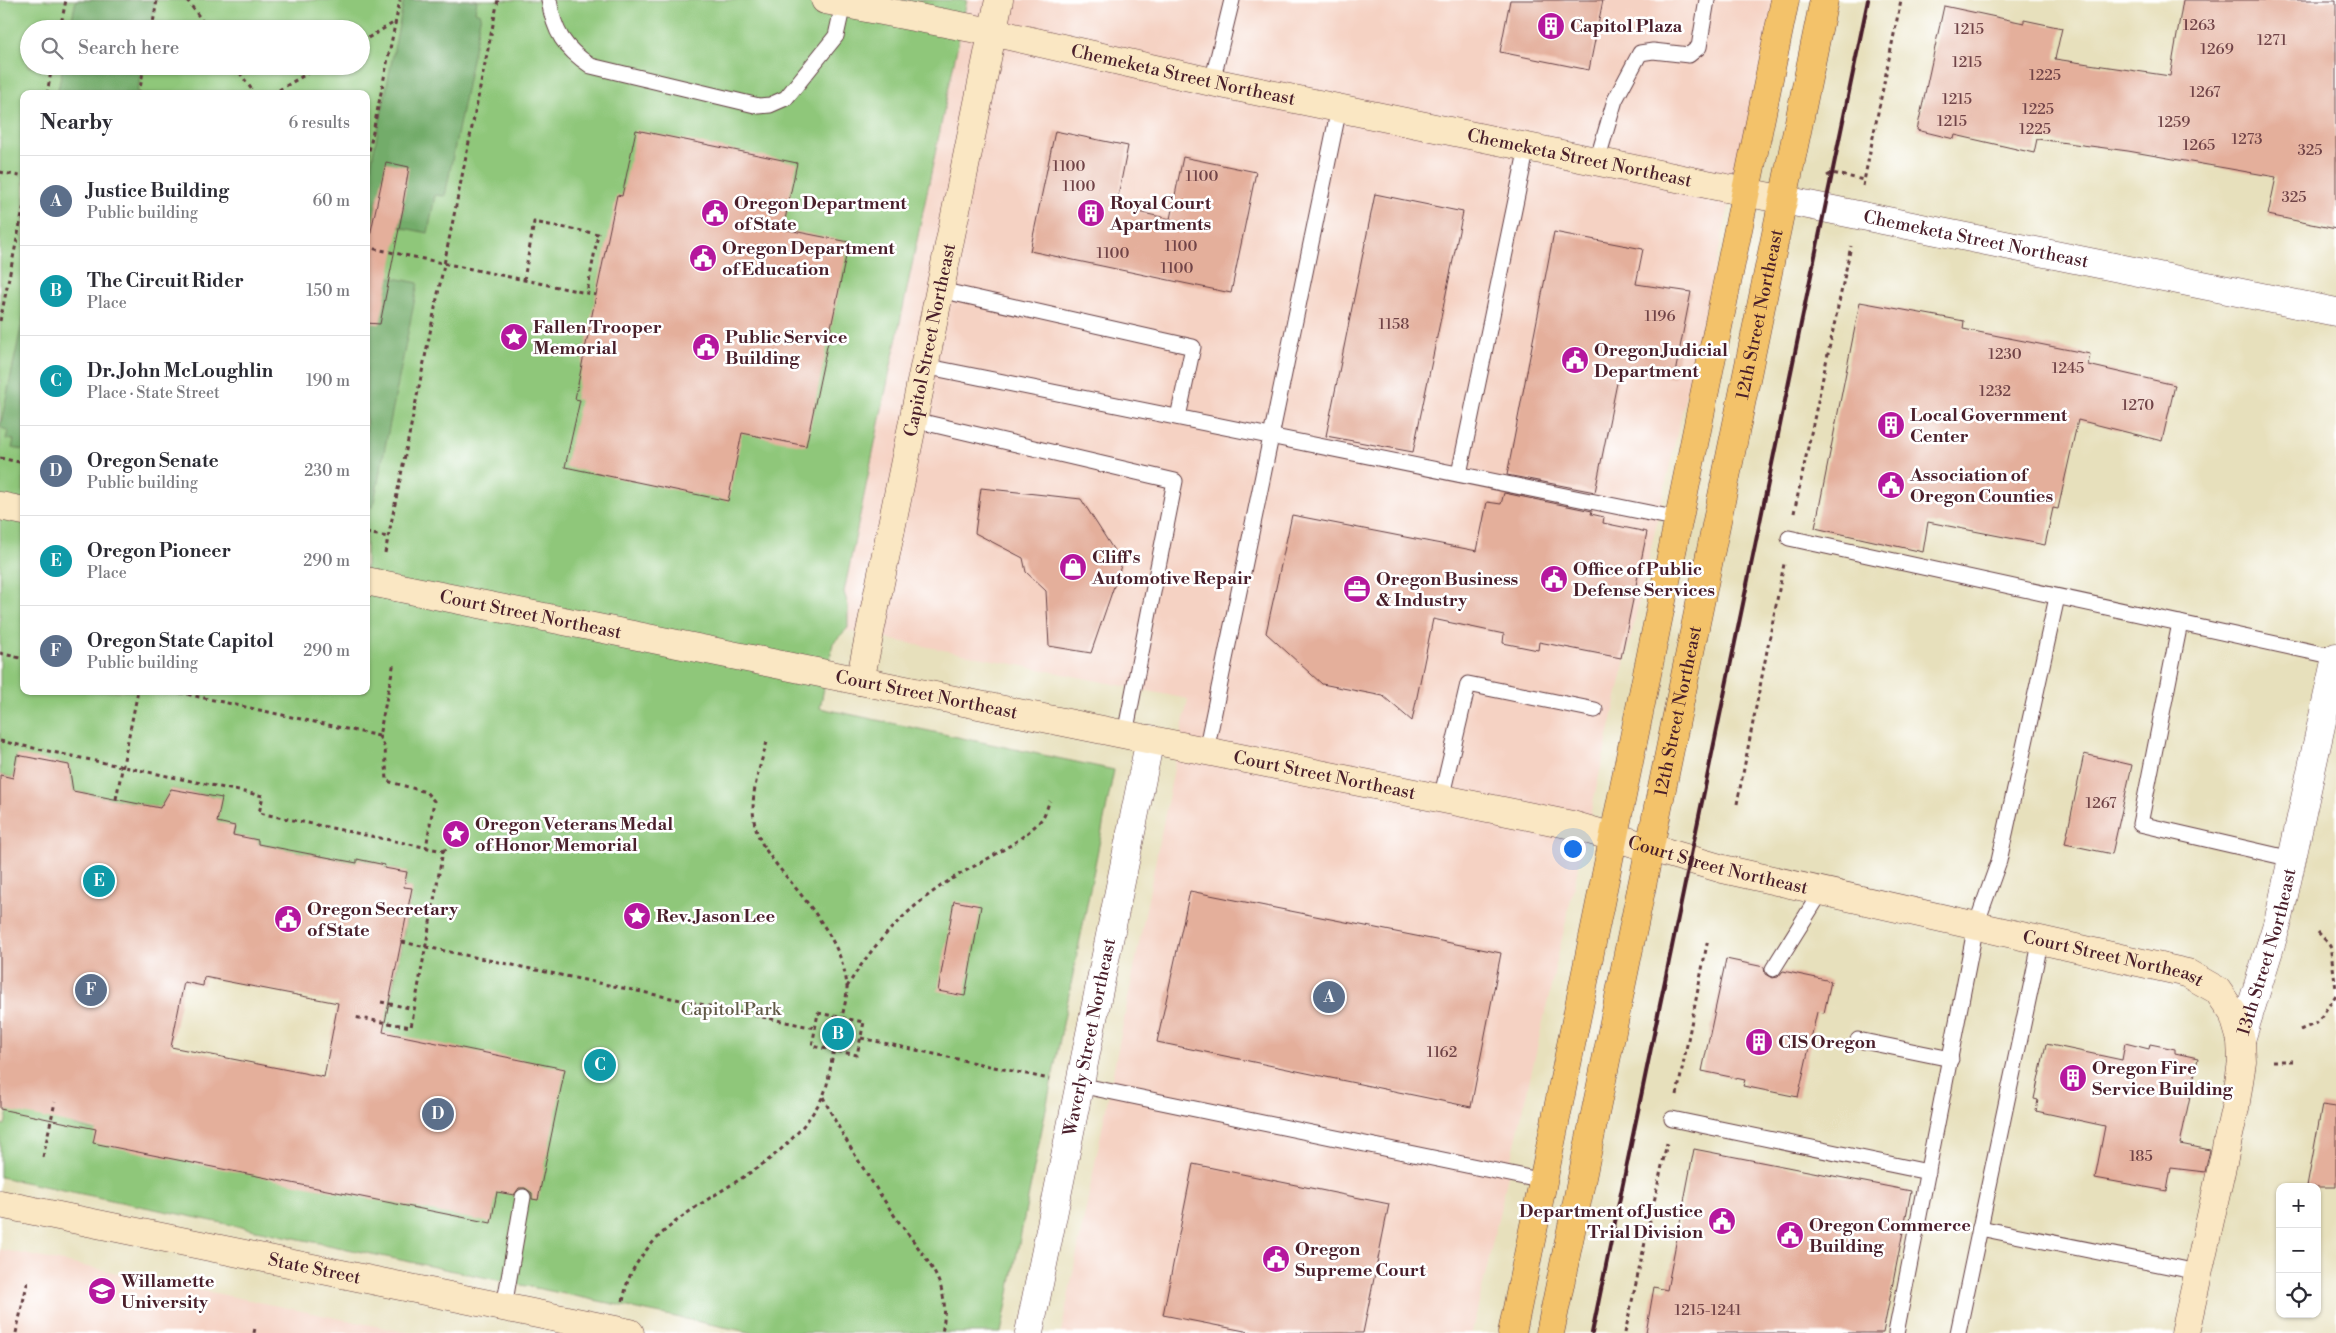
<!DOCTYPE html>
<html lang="en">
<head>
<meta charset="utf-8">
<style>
	body { margin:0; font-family:"Libre Bodoni",serif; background:#f7f7f7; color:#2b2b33 }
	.controls { position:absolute; right:15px; bottom:15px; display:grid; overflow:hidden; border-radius:10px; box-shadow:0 1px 4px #0004 }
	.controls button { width:45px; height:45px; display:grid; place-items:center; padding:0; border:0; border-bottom:1px solid #e1e1e2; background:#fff; color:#2b2b33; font:25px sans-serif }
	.you { position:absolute; left:1572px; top:848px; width:18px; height:18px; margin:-12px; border:4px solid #fff; border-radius:50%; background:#1a73e8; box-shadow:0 0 0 8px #1a73e833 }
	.badge { display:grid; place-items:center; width:32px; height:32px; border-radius:50%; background:#0f766e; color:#fff; font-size:16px; font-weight:700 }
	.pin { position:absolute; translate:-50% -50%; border:2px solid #fff; box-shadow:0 1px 5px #0006 }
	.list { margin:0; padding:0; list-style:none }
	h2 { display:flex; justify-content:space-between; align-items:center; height:65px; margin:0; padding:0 20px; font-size:21px }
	h2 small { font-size:16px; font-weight:400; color:#7c7c81 }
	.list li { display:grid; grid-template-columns:32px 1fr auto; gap:15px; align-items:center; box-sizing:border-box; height:90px; padding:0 20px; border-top:1px solid #e1e1e2 }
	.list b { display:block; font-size:19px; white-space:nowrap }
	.list p { margin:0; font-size:16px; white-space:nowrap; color:#7c7c81 }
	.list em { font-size:16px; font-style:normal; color:#7c7c81 }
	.icon { flex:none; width:28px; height:28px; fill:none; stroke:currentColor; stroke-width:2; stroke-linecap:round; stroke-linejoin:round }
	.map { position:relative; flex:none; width:2336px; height:1333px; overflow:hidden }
	.search { position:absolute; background:#fff; box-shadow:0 1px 4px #0004; left:20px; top:20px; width:350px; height:55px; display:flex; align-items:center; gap:12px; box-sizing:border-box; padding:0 18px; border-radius:28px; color:#7c7c81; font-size:19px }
	.panel { position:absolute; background:#fff; box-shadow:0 1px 4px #0004; left:20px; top:90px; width:350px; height:605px; border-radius:10px }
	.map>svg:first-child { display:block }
	.built { fill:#f5d2c3 }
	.green { fill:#8fc77a; stroke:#6c7352; fill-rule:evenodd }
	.forest { fill:#73ac6a; stroke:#5e664a }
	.building { fill:#e4af9b; fill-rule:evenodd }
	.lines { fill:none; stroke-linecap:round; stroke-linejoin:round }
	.lane-casing { stroke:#623c41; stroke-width:17 }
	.street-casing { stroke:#623c41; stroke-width:29 }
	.secondary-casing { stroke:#623c41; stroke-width:29 }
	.primary-casing { stroke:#623c41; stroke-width:29 }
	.path { stroke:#623c41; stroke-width:3; stroke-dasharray:4 4; stroke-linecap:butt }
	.lane { stroke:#fff; stroke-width:15 }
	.street { stroke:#fff; stroke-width:28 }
	.secondary { stroke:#fae7c3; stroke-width:28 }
	.primary { stroke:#f3c26a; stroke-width:28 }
	.rail { stroke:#4a1f2b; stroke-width:4 }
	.labels { text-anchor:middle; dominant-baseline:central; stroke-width:5; stroke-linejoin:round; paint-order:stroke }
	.number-label { font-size:15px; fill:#704347 }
	.poi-label { font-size:18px; font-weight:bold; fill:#4a1f2b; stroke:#fff; text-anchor:start }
	.street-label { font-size:18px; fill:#4a1f2b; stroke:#fff }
	.park-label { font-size:18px; fill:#625a47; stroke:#fff }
</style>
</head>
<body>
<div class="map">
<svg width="2336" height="1333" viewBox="0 0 2336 1333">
	<rect width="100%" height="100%" fill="#fff"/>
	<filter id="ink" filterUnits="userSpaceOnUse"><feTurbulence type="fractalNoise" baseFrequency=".02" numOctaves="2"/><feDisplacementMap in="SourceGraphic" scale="10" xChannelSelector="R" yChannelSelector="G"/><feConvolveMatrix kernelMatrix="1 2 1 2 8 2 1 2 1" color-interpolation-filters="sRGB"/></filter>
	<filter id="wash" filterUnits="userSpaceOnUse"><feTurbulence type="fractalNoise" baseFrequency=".0096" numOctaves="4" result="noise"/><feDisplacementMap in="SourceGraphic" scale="20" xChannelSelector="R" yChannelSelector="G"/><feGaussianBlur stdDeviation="1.12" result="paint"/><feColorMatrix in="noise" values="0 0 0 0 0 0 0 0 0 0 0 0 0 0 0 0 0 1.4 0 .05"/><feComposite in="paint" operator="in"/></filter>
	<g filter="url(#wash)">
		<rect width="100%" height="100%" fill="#e7e0bc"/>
		<g class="built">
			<polygon points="528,0 1776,0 1472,1333 1061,1333 1188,699 414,544"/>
			<polygon points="0,1249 410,1333 0,1333"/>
		</g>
		<path class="green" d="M0,0H967L844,592L848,605V628L833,643L820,708L1114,770L1001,1333H753L0,1177V1124L5,1125L8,1110L77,1107L73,1125L328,1190L392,1034L352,1025L382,994L391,996L412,889L404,887L407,872L384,868V865L358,859L357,863L258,844V840L233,835L235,826L217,823L221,798L171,789L160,808L73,791L69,765L17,756L13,778L0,775ZM29,29H361V66H29ZM24,94H366V691H24Z"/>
		<g class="forest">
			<polygon points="76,0 155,0 149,29 70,29"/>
			<polygon points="404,0 477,0 475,12 481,14 445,196 435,195 428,233 399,227 404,204 378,198 373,223 366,221 366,190"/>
			<polygon points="63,66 142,66 137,94 57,94"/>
			<polygon points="389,277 418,283 373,507 366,505 366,301"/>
			<polygon points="24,314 24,450 12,448 14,440 6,439 8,431 0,427"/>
		</g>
		<g id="blocks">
			<g class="building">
				<polygon points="1510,0 1603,0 1589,70 1500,52"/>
				<polygon points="2183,0 2336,0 2336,229 2268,215 2276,177 2128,151 2037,139 2034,153 1955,135 1954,139 1917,130 1944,6 2024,23 2024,20 2062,28 2055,59 2170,76"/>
				<polygon points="636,130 797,163 783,229 849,242 806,446 742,433 728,501 565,467 580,400 575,399 596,295 617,195 622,196"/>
				<polygon points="1055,131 1128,146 1116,207 1170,219 1183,157 1256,172 1231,293 1030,251"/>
				<polygon points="386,162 409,167 403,203 404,204 380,324 366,323 366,254"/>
				<polygon points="1375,194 1463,212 1413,452 1326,436"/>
				<polygon points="1554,232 1643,249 1636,284 1691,292 1674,378 1620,368 1595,492 1507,475"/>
				<polygon points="1860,302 1964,321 1963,329 2090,354 2088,365 2175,385 2162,441 2078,420 2058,509 2053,508 2045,545 1928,522 1923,552 1815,528"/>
				<polygon points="981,488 1081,499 1122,563 1091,653 1049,646 1046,591 1026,572 1023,558 975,533"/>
				<polygon points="1504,493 1592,511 1591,514 1604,517 1603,523 1647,532 1621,658 1539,642 1538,650 1503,643 1504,634 1433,619 1412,721 1383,696 1322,684 1266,633 1292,515 1477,551 1487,502 1501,504"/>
				<polygon points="2084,754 2132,765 2112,854 2065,844"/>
				<path d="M17,755L69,765L73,791L160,808L171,789L222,798L217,822L235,826L233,835L258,840V844L357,863V859L385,865L384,868L407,872L404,887L412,888L383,1032L565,1069L538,1200L532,1199V1193L525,1188H519L514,1195L497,1192L491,1223L93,1143L96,1129L0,1109V775L13,778ZM204,977L338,1003L324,1077L171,1047L184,982L203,986Z"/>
				<polygon points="1190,891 1501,953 1471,1107 1157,1042"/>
				<polygon points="954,901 981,906 965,996 938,991"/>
				<polygon points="1726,959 1764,967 1765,974 1772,978 1778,977 1783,971 1831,981 1824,1013 1817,1012 1798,1097 1743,1086 1745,1080 1702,1071"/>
				<polygon points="2125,1043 2149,1049 2150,1044 2175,1049 2175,1053 2198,1058 2180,1144 2210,1150 2205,1172 2171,1168 2167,1191 2095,1178 2105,1126 2036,1111 2038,1100 2034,1099 2046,1044 2122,1060"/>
				<polygon points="2322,1105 2336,1107 2336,1187 2307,1187"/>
				<polygon points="1694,1149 1911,1191 1883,1333 1646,1333 1654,1287 1667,1290"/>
				<polygon points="1193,1164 1389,1204 1363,1333 1255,1333 1163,1315"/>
			</g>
		</g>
	</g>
	<g filter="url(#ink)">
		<use href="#blocks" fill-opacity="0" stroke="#623c41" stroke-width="1"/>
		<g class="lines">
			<g class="lane-casing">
				<g id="lane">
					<path d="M549,0C554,32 564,48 591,66L759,106L770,105L786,98L836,36L844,0"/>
					<polyline points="1212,82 1232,0"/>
					<polyline points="1597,161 1615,100 1640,53 1653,51 1689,55 1699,47 1707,0"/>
					<polyline points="940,290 1193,347 1178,417"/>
					<polyline points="924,366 1679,519"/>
					<polyline points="914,420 1175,481 1125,734"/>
					<polyline points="1459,474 1527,147"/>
					<polyline points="1789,538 2336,657"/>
					<polyline points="2180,623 2140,824 2292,859"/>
					<polyline points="1206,751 1339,108"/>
					<polyline points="1441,799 1468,684 1595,710"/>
					<polyline points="2041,939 1980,1228 2198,1272"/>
					<polyline points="1773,969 1821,892"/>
					<polyline points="1858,1040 1951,1059"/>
					<polyline points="1079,1085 1544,1181"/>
					<polyline points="1672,1119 1928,1172"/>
					<polyline points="504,1307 523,1197"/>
					<polyline points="1896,1333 1976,925 1999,861 2057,597"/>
					<polyline points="1958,1333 1980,1228"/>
				</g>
			</g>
			<g class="street-casing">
				<g id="street">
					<path id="s1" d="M1784,200L2336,312"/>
					<path id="s2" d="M2241,1040L2279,918L2336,657"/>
					<path id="s3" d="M1029,1333L1150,739"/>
				</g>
			</g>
			<g class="secondary-casing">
				<g id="secondary">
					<path id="s4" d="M825,0L992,32L1212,82L1784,200"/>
					<polyline points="0,506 24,511"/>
					<path id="s5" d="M366,581L1572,825L1723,869L2187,973L2217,990L2233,1013L2241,1040L2242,1062L2235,1108L2185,1333"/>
					<path id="s6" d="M860,681L999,0"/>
					<path id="s7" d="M0,1204L630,1333"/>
				</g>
			</g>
			<g class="primary-casing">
				<g id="primary">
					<polyline points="1512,1333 1785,0"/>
					<path id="s8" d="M1550,1333L1824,0"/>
				</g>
			</g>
			<g class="path">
				<polyline points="187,0 208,29"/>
				<polyline points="60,29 66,0"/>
				<polyline points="152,29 157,0"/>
				<polyline points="361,42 395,22"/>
				<polyline points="235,66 255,94"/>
				<polyline points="47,94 52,66"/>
				<polyline points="139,94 144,66"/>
				<polyline points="272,94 320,66"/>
				<polyline points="366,166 400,0"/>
				<polyline points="0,172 24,177"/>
				<polyline points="1827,176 1832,173 1864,180"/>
				<polyline points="1863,186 1901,0"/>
				<polyline points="366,247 596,295"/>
				<polyline points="524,280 534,222 598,234 587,293"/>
				<polyline points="0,321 24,205"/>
				<polyline points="0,458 24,463"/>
				<polyline points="1794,513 1851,246"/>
				<polyline points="366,533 388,537"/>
				<polyline points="385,553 498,0"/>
				<polyline points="0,653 24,659"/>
				<polyline points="172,691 379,736 394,662"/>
				<polyline points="379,736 385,748 387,781 426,792 434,801 426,848"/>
				<polyline points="0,741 263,796 259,813 443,851 411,1027 354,1017"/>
				<path d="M767,742C760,767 750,793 754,820C757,842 772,859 785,875C811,907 844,945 847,987C847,997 844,1008 842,1017"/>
				<polyline points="116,799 138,691"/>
				<polyline points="1737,804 1784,564"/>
				<polyline points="443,851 451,847"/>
				<polyline points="2318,932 2330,945 2336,989"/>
				<polyline points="402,942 815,1028"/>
				<path d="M847,987C873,943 907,908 950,880C979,862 1016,847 1040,821C1045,816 1047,807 1050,801"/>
				<polyline points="381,1002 414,1009"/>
				<polygon points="818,1013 864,1022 857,1055 812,1046"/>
				<polyline points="2300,1030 2317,1023 2336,995"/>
				<polyline points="861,1038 1049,1079"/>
				<polyline points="2273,1061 2294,1061"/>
				<polyline points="1677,1095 1708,939"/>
				<path d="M823,1097C844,1140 869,1178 896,1218C911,1239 933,1263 941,1288C946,1304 945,1317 942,1333"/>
				<polyline points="43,1157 55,1102"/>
				<path d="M623,1301C625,1293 626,1285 629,1278C652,1226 710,1200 754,1170C782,1152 806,1127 822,1098C829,1085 830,1065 834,1050"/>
				<polyline points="16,1333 28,1280"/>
				<polyline points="254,1333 255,1328"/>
				<polyline points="1625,1333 1667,1143"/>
			</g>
			<use href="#lane" class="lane"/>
			<use href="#street" class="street"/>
			<use href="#secondary" class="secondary"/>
			<use href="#primary" class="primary"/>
			<polyline class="rail" points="1592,1333 1868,0"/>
		</g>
	</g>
	<defs>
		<g id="building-disc" transform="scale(1.4375)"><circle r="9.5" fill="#b5179e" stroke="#fff"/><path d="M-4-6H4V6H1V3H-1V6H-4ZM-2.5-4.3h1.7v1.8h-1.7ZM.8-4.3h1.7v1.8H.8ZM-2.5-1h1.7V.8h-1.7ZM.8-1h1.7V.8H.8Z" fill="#fff"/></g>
		<g id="civic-disc" transform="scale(1.4375)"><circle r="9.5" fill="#b5179e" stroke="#fff"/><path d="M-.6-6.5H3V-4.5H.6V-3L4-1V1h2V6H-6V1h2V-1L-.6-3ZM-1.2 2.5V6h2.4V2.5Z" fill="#fff"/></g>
		<g id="sight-disc" transform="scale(1.4375)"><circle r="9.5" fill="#b5179e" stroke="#fff"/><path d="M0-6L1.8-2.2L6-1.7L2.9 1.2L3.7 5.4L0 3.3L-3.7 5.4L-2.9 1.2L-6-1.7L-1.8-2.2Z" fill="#fff"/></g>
		<g id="shop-disc" transform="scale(1.4375)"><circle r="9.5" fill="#b5179e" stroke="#fff"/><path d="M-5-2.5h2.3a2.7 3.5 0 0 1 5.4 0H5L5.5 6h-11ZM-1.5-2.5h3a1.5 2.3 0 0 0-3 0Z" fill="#fff"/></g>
		<g id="office-disc" transform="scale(1.4375)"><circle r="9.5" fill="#b5179e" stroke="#fff"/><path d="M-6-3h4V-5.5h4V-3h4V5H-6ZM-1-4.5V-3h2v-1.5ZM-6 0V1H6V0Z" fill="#fff"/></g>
		<g id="university-disc" transform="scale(1.4375)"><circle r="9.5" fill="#b5179e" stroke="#fff"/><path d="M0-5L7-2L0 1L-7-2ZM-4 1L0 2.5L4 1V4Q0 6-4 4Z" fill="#fff"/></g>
	</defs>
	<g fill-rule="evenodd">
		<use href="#building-disc" x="1551" y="26"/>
		<use href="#civic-disc" x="715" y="213"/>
		<use href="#building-disc" x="1091" y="213"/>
		<use href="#civic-disc" x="703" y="258"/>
		<use href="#sight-disc" x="514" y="337"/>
		<use href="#civic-disc" x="706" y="347"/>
		<use href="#civic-disc" x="1575" y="360"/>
		<use href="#building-disc" x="1891" y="425"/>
		<use href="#civic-disc" x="1891" y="485"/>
		<use href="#shop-disc" x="1073" y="567"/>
		<use href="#civic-disc" x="1554" y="579"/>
		<use href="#office-disc" x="1357" y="589"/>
		<use href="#sight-disc" x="456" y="834"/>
		<use href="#sight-disc" x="637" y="916"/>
		<use href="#civic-disc" x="288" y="919"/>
		<use href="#building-disc" x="1759" y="1042"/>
		<use href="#building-disc" x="2073" y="1078"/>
		<use href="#civic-disc" x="1722" y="1221"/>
		<use href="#civic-disc" x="1790" y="1235"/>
		<use href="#civic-disc" x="1276" y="1259"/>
		<use href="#university-disc" x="102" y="1291"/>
	</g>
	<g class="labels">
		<g class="number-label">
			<text x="2199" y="25">1263</text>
			<text x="1969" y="29">1215</text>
			<text x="2272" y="40">1271</text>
			<text x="2217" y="49">1269</text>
			<text x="1967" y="62">1215</text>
			<text x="2045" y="75">1225</text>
			<text x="2205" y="92">1267</text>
			<text x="1957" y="99">1215</text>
			<text x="2038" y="109">1225</text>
			<text x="1952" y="121">1215</text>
			<text x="2174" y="122">1259</text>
			<text x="2035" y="129">1225</text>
			<text x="2247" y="139">1273</text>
			<text x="2199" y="145">1265</text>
			<text x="2310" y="150">325</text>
			<text x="1069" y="166">1100</text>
			<text x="1202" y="176">1100</text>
			<text x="1079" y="186">1100</text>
			<text x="2294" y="197">325</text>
			<text x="1181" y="246">1100</text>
			<text x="1113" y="253">1100</text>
			<text x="1177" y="268">1100</text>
			<text x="1660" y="316">1196</text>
			<text x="1394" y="324">1158</text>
			<text x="2005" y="354">1230</text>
			<text x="2068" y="368">1245</text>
			<text x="1995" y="391">1232</text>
			<text x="2138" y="405">1270</text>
			<text x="2101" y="803">1267</text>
			<text x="1442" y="1052">1162</text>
			<text x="2141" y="1156">185</text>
			<text x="1708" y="1310">1215-1241</text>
		</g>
		<g class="poi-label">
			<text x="1570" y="26">Capitol Plaza</text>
			<text x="734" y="203">Oregon Department<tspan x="734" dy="21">of State</tspan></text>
			<text x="1110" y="203">Royal Court<tspan x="1110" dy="21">Apartments</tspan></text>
			<text x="722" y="248">Oregon Department<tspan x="722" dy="21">of Education</tspan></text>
			<text x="533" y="327">Fallen Trooper<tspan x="533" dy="21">Memorial</tspan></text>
			<text x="725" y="337">Public Service<tspan x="725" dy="21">Building</tspan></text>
			<text x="1594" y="350">Oregon Judicial<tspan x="1594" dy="21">Department</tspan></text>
			<text x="1910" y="415">Local Government<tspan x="1910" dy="21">Center</tspan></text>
			<text x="1910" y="475">Association of<tspan x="1910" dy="21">Oregon Counties</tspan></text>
			<text x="1092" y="557">Cliff's<tspan x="1092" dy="21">Automotive Repair</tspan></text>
			<text x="1573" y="569">Office of Public<tspan x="1573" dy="21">Defense Services</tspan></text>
			<text x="1376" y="579">Oregon Business<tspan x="1376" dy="21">&amp; Industry</tspan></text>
			<text x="475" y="824">Oregon Veterans Medal<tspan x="475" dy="21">of Honor Memorial</tspan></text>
			<text x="307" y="909">Oregon Secretary<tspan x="307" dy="21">of State</tspan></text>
			<text x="656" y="916">Rev. Jason Lee</text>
			<text x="1778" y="1042">CIS Oregon</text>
			<text x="2092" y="1068">Oregon Fire<tspan x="2092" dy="21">Service Building</tspan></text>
			<text x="1703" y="1211" text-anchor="end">Department of Justice<tspan x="1703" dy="21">Trial Division</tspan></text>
			<text x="1809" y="1225">Oregon Commerce<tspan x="1809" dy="21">Building</tspan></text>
			<text x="1295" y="1249">Oregon<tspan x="1295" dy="21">Supreme Court</tspan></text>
			<text x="121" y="1281">Willamette<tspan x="121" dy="21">University</tspan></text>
		</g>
		<g class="street-label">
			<text stroke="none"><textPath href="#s4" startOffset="366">Chemeketa Street Northeast</textPath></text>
			<text stroke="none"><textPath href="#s4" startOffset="771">Chemeketa Street Northeast</textPath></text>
			<text stroke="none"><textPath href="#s1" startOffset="196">Chemeketa Street Northeast</textPath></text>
			<text stroke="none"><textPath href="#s8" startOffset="1040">12th Street Northeast</textPath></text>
			<text stroke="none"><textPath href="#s6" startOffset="348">Capitol Street Northeast</textPath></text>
			<text stroke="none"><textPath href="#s5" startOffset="168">Court Street Northeast</textPath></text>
			<text stroke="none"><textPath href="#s5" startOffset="572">Court Street Northeast</textPath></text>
			<text stroke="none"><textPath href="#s8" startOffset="635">12th Street Northeast</textPath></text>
			<text stroke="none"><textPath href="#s5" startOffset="978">Court Street Northeast</textPath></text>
			<text stroke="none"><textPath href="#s5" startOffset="1382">Court Street Northeast</textPath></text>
			<text stroke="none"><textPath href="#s2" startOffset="92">13th Street Northeast</textPath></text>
			<text stroke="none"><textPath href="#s5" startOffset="1788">Court Street Northeast</textPath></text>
			<text stroke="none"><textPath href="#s3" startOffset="302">Waverly Street Northeast</textPath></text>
			<text stroke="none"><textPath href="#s7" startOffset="321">State Street</textPath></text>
		</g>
		<g class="park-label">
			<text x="731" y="1009">Capitol Park</text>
		</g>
	</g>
</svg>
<div class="controls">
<button>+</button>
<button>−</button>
<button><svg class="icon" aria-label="locate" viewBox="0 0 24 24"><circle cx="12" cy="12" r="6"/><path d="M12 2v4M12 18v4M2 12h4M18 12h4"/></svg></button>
</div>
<div class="you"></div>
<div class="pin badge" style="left:1329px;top:997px;background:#5c6f8a">A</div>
<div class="pin badge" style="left:838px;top:1034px;background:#0f9aa8">B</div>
<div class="pin badge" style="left:600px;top:1065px;background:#0f9aa8">C</div>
<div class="pin badge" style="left:438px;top:1114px;background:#5c6f8a">D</div>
<div class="pin badge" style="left:99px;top:881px;background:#0f9aa8">E</div>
<div class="pin badge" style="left:91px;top:990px;background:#5c6f8a">F</div>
<div class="search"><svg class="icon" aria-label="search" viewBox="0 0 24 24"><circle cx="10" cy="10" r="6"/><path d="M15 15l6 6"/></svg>Search here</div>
<section class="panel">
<h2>Nearby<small>6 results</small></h2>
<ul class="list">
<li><span class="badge" style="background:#5c6f8a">A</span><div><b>Justice Building</b><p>Public building</p></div><em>60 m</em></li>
<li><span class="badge" style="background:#0f9aa8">B</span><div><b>The Circuit Rider</b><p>Place</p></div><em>150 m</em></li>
<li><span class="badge" style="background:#0f9aa8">C</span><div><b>Dr. John McLoughlin</b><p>Place · State Street</p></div><em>190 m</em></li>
<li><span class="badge" style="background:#5c6f8a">D</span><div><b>Oregon Senate</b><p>Public building</p></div><em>230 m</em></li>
<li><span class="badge" style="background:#0f9aa8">E</span><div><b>Oregon Pioneer</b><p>Place</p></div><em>290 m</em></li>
<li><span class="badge" style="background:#5c6f8a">F</span><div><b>Oregon State Capitol</b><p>Public building</p></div><em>290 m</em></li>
</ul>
</section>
</div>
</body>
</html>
